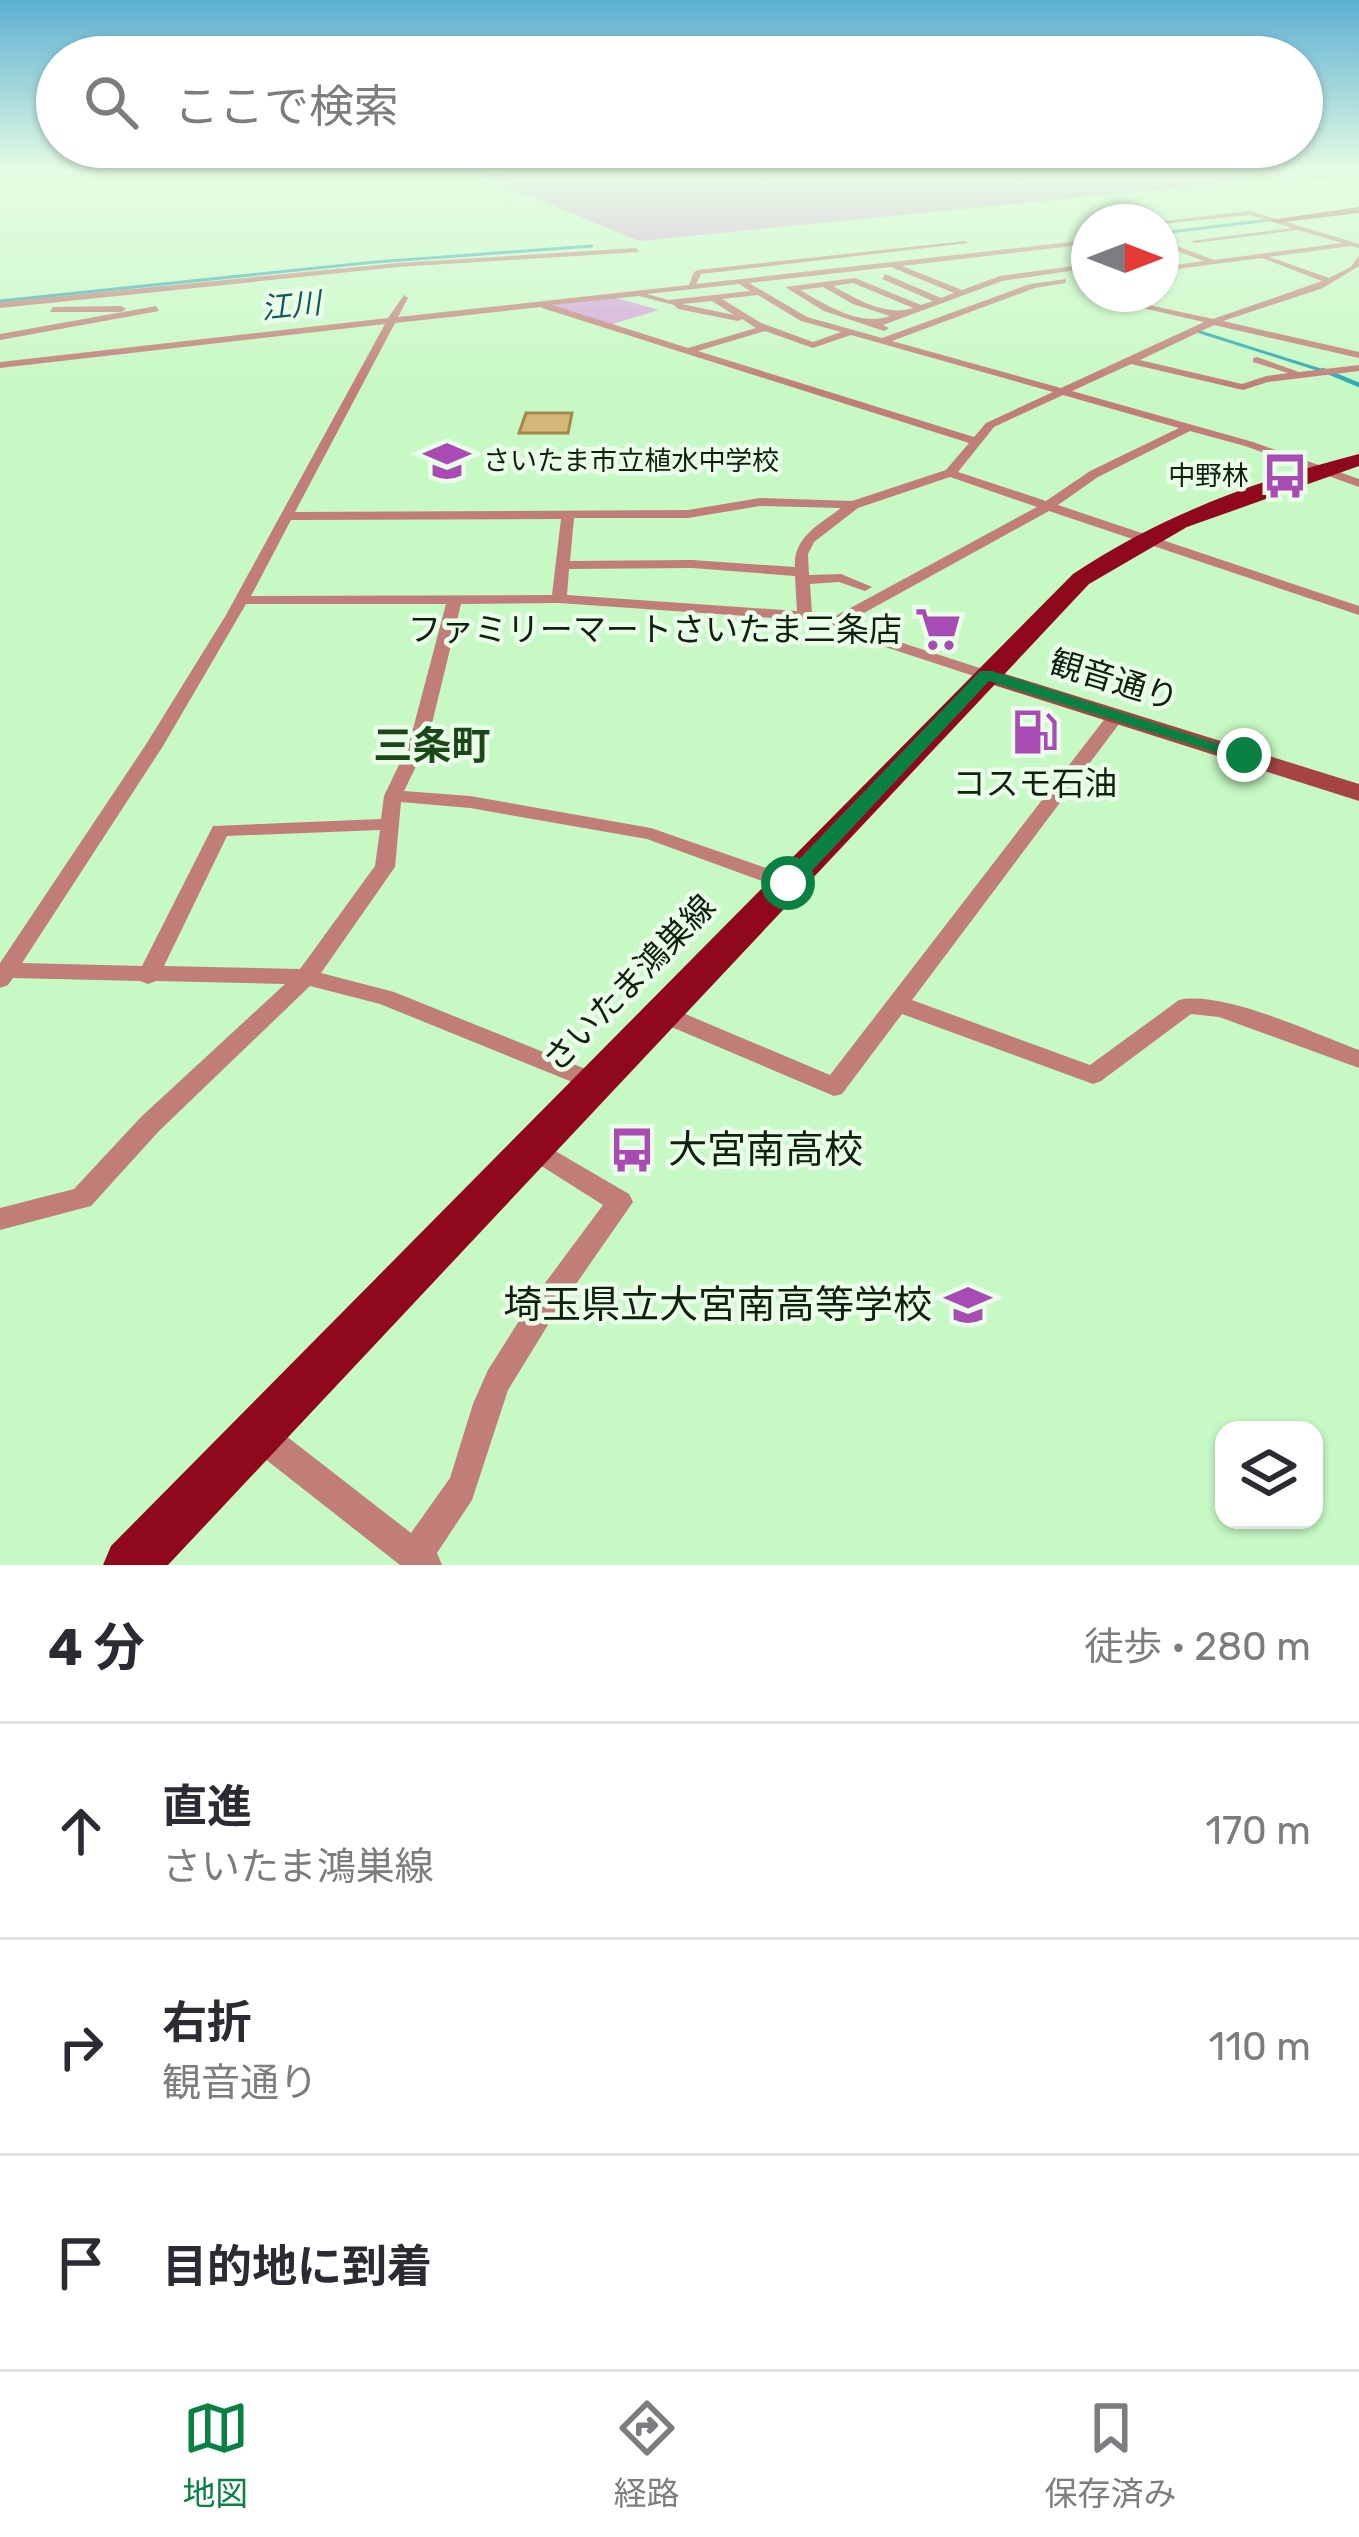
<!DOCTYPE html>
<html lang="ja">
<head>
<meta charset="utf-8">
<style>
	body { margin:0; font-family:Rubik,"Noto Sans JP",sans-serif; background:#f2f2f3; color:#2b2b33 }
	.controls { position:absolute; right:36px; bottom:36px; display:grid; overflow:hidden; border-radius:24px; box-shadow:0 3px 9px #0004 }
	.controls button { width:108px; height:108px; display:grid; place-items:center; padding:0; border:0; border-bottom:3px solid #e1e1e2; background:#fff; color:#2b2b33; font:60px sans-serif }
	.compass { position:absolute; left:1071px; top:204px; width:108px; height:108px; border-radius:50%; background:#fff; box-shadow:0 3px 9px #0004; rotate:90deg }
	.stop { position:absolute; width:36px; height:36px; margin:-27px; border:9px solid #0b8043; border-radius:50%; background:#fff }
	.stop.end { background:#0b8043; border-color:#fff; box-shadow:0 3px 12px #0008 }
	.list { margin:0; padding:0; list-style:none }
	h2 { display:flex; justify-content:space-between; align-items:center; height:156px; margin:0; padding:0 48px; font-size:51px }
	h2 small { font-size:39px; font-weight:400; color:#7c7c81 }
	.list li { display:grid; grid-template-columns:78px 1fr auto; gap:36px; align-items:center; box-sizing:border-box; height:216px; padding:0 48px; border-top:3px solid #e1e1e2 }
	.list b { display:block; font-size:45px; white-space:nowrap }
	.list p { margin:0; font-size:39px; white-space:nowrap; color:#7c7c81 }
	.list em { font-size:39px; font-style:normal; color:#7c7c81 }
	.icon { flex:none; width:66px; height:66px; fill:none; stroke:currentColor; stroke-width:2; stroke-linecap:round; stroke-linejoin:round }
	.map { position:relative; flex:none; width:1359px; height:1565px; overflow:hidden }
	.search { position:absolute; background:#fff; box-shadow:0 3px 9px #0004; left:36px; right:36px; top:36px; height:132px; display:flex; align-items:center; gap:30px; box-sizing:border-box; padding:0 42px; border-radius:66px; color:#7c7c81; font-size:45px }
	.sheet { height:804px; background:#fff }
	nav { display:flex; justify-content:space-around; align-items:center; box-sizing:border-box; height:168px; border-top:3px solid #e1e1e2; background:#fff; font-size:33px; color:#7c7c81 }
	nav a { display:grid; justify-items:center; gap:6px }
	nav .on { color:#0b8043 }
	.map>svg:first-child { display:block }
	.green { fill:#d79fdd }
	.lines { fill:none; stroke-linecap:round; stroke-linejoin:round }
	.stream-far1 { stroke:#2ba8b2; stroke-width:3 }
	.stream { stroke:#2ba8b2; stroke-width:4.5 }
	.building { fill:#d6b77a; stroke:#a5884c; stroke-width:3 }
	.street { fill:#c17d78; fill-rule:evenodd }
	.secondary { fill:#a64443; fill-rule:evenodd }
	.primary { fill:#8f081b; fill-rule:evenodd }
	.route { fill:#0b8043 }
	.labels { text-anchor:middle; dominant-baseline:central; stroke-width:9; stroke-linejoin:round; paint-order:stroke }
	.far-poi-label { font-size:27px; fill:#0f210e; stroke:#e9fde8; text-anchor:start }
	.far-water-label { font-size:30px; font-style:italic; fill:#14575d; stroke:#e9fde8 }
	.poi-label { font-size:33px; fill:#0f210e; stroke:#e9fde8; text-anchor:end }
	.street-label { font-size:33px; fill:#0f210e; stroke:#e9fde8 }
	.quarter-label { font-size:39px; font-weight:bold; fill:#1b471b; stroke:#e9fde8 }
	.near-poi-label { font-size:39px; fill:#0f210e; stroke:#e9fde8; text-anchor:start }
</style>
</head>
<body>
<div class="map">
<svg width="1359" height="1565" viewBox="0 0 1359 1565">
	<rect width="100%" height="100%" fill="#c7f9c4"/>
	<g class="green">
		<polygon points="469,171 1213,171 1247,181 639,241"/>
		<polygon points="613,297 659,310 609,325 542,304"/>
	</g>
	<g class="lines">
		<g class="stream-far1">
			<polyline points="1161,233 1270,220"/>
			<polyline points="0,301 375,262 592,246"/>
			<polyline points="1200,332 1330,373"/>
		</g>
		<polyline class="stream" points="1323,370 1359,385"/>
	</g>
	<polygon class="building" points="526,413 572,413 568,433 519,433"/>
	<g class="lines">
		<g class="street">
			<polygon points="1359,174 1359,178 1249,181 1252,179"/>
			<path d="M1250,211L1359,244V248L1351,246L1269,257L1329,278L1351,267L1359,255V266L1323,288L1223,321L1359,352V358L1214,325L1140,360L1242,384L1266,376L1288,373L1253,362V358L1257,357L1299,372L1359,365V371L1268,382L1243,390L1131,364L1072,391L1253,442L1359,479V487L1245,446L1190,431L1098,477L1058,505L1359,606V615L1049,511L844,624L992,672L994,675L992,678L986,680L803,620L559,603L461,604L427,744L404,791L470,796L651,828L795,878L798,883L795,888H781L647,839L470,808L401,802L395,867L321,973L394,992L603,1076L607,1082L603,1088L595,1091L587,1088L380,1004L310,986L159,1131L91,1206L0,1230V1208L74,1189L141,1117L285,984L156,981L148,984L140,981L13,978L8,985L0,988V963L145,746L226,615L385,324L0,368V362L388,318L404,295L408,298L398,317L689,285L694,272L698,270L965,241L969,243L701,274L696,284L1089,240V244L902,266L962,290L1000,276L1089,264V268L1002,281L883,325L889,328L884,331L824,311L785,287L855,278L921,305L933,301L882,279L885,274L941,298L954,293L891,267L749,283L807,317L882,338L1030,284L1066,279V283L1035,288L892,341L1061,388L1204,322L1089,296V292L1213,319L1322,281L1262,258L1161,271V267L1204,261L1161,245V240L1214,260L1342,243L1298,230L1195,243L1191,241L1292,228L1250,215L1161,224L1155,222ZM853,283L913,308C887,317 856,299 833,286ZM739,284L750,291L668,300L647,294ZM823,287L853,304L890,316C860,327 826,305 800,290ZM758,295L801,321L841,332L813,342L761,323L722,299ZM639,296L674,305L678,309L738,321L742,319L756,328L688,348L552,305ZM712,301L734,315L682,304ZM541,307L542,308L969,443L946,470L852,501L760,498L688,510L295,512L395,323ZM765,331L813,348L851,335L1053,392L986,423L974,437L698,351ZM1063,395L1179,428L1090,471L1046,501L958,472L994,427ZM950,477L1037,507L830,619L812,613L810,584L839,582L865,591L872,587L841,574L809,575L808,554L814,542L858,508ZM760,506L841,508C819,525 793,537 795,567L692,560L570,561L574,518H688ZM561,519L552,595L251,596L291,520ZM692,568L795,576L797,611L567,595L569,569ZM246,604H446L409,744L384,796L381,819L213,826L142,966L22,963L163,746ZM380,830L375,866L300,969L164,966L227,836Z"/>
			<polygon points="636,248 639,252 398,267 0,308 0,302 398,263"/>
			<polygon points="156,306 159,311 0,340 0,334"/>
			<polygon points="53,307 121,306 126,309 121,312 50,312"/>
			<path d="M1116,711L1122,712L1124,716L1122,720L912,1000L1090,1065L1179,1000C1223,990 1315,1034 1359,1050V1068L1219,1017L1191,1014L1101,1081L1093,1084L902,1014L842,1094L834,1096L655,1020L652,1014L655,1008L663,1006L671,1008L830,1075L1110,712Z"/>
			<polygon points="533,1138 629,1194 633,1202 551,1320 508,1390 472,1500 437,1553 442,1565 400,1565 250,1447 246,1436 250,1425 261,1421 272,1425 411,1533 450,1478 473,1404 488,1370 531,1302 603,1205 524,1155 521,1148 524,1141"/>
		</g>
		<g class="secondary">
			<polygon points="1359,207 1359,213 1276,223 1270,220"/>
			<polygon points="986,668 1359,784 1359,801 978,680 974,675"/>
		</g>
		<path class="primary" d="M1359,454V466L1187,527L1089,584L168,1565H103L111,1546L1073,574C1160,516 1257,480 1359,454Z"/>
	</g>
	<linearGradient id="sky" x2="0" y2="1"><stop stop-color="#5cafd2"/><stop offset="0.44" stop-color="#e6fce4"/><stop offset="1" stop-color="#e6fce4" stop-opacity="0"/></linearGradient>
	<rect width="1359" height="390" fill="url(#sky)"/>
	<polygon class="route" points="980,671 992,671 1253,755 1237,759 989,681 796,888 781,888 781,878"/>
	<defs>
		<g id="school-bare" transform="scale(3.6)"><path d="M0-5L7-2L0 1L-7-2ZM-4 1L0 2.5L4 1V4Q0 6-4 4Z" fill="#a94bb4" stroke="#e9fde8" stroke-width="2.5" paint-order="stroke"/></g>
		<g id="bus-bare" transform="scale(3.6)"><path d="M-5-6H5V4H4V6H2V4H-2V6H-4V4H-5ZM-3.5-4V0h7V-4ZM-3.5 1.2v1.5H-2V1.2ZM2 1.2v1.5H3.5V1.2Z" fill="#a94bb4" stroke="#e9fde8" stroke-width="2.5" paint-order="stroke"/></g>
		<g id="supermarket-bare" transform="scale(3.6)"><path d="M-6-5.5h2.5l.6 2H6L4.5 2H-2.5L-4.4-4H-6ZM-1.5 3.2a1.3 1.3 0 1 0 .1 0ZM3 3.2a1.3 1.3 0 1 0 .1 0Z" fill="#a94bb4" stroke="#e9fde8" stroke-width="2.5" paint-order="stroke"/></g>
		<g id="fuel-bare" transform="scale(3.6)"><path d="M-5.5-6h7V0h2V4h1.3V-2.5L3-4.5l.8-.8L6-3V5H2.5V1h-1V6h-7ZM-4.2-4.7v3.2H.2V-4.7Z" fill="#a94bb4" stroke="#e9fde8" stroke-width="2.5" paint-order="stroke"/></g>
	</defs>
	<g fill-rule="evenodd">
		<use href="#school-bare" x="447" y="461"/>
		<use href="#bus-bare" x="1285" y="476"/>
		<use href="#supermarket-bare" x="938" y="629"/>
		<use href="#fuel-bare" x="1035" y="732"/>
		<use href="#bus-bare" x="632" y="1150"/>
		<use href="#school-bare" x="968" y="1305"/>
	</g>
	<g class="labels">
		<g class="far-poi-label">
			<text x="483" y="461">さいたま市立植水中学校</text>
			<text x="1249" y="476" text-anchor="end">中野林</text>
		</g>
		<g class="far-water-label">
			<text transform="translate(291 306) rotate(-6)">江川</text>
		</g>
		<g class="poi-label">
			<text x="902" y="629">ファミリーマートさいたま三条店</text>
			<text x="1035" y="783" text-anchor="middle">コスモ石油</text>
		</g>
		<g class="street-label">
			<text transform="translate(1114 680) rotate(17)">観音通り</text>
			<text transform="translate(629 983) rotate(-46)">さいたま鴻巣線</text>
		</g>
		<g class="quarter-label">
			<text x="432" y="746">三条町</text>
		</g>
		<g class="near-poi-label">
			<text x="668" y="1150">大宮南高校</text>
			<text x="932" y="1305" text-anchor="end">埼玉県立大宮南高等学校</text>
		</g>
	</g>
</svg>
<div class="controls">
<button><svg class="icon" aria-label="layers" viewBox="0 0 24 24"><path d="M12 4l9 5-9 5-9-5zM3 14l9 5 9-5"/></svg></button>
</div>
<svg class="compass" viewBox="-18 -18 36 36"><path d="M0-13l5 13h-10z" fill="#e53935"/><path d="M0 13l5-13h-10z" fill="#7c7c81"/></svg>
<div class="stop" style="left:788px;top:883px"></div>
<div class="stop end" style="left:1244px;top:755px"></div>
<div class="search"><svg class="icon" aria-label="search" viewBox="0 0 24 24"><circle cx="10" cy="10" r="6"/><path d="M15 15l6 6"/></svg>ここで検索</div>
</div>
<section class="sheet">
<h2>4 分<small>徒歩 · 280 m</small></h2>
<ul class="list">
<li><svg class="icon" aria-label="ahead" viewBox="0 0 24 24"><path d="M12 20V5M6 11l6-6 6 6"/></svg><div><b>直進</b><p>さいたま鴻巣線</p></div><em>170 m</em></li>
<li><svg class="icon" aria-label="right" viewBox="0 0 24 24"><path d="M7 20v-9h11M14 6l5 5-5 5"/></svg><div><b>右折</b><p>観音通り</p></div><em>110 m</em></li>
<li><svg class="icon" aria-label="arrive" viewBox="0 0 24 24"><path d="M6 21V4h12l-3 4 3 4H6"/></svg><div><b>目的地に到着</b></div></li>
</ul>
</section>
<nav>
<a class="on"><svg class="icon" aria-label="map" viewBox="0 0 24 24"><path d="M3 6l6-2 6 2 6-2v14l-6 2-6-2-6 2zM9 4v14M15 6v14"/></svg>地図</a>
<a><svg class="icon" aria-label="directions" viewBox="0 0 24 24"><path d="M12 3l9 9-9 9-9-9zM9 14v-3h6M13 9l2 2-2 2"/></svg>経路</a>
<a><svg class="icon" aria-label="saved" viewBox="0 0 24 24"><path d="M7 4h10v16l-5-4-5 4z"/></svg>保存済み</a>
</nav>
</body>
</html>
